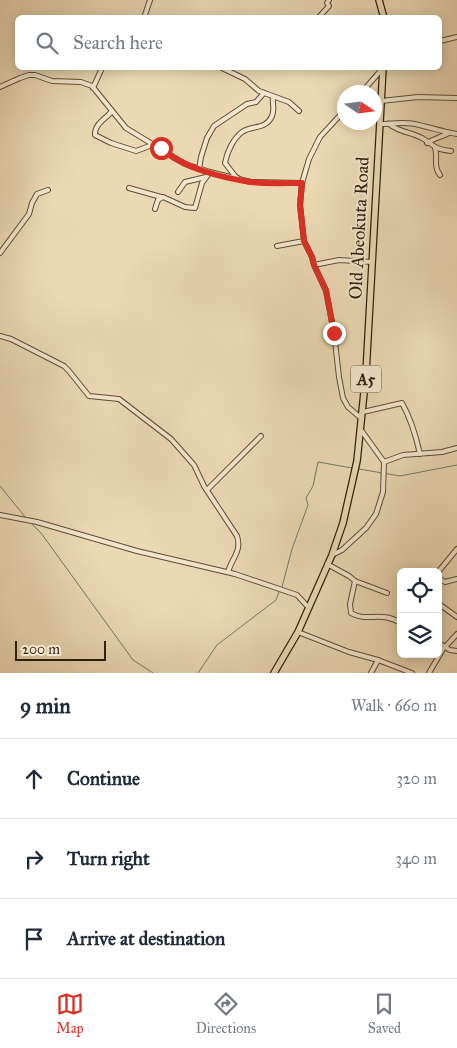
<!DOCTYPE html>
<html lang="en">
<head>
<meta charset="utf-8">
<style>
	body { margin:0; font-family:"IM FELL Great Primer",serif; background:#f2f2f3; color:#1f2937 }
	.controls { position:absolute; right:15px; bottom:15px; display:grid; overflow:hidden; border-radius:8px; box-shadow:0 2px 12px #0003 }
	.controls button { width:45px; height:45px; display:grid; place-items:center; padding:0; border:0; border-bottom:1px solid #e0e1e3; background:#fff; color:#1f2937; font:25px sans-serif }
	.compass { position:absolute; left:337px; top:85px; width:45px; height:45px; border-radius:50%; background:#fff; box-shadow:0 2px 12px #0003; rotate:103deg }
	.scale { position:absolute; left:15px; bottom:12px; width:91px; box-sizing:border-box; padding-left:5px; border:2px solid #301e08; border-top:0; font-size:14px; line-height:18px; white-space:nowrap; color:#301e08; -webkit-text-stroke:4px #f2e6ce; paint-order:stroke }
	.stop { position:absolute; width:15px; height:15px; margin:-11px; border:4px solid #d93025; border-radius:50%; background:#fff }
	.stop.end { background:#d93025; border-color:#fff; box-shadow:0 1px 5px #0008 }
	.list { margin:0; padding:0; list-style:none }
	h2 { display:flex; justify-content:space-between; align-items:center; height:65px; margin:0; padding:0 20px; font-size:21px }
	h2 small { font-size:16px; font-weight:400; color:#747a83 }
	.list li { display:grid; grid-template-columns:32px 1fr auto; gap:15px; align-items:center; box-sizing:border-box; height:80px; padding:0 20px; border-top:1px solid #e0e1e3 }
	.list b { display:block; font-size:19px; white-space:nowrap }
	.list em { font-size:16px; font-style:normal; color:#747a83 }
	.icon { flex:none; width:28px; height:28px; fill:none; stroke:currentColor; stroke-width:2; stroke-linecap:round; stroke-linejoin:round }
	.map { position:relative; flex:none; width:457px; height:673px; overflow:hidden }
	.search { position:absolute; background:#fff; box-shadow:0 2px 12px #0003; left:15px; right:15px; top:15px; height:55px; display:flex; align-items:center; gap:12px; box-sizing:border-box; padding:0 18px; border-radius:8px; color:#747a83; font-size:19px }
	.sheet { height:305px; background:#fff }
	nav { display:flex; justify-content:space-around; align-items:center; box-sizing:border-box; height:70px; border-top:1px solid #e0e1e3; background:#fff; font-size:14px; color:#747a83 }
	nav a { display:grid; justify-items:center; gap:2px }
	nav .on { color:#d93025 }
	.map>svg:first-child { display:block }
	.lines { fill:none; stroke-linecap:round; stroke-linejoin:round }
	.stream { stroke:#6e7c6d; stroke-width:1 }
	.minor-casing { stroke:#5f4d33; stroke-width:6 }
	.highway-casing { stroke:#301e08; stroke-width:8 }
	.minor { stroke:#f2e6ce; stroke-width:4 }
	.highway { stroke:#ebd9b4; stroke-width:5.5 }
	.route { stroke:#d93025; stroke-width:6 }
	.labels { text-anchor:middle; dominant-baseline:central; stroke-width:4; stroke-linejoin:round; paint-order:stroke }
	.shield { fill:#f2e6ce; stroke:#6a5a43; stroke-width:1 }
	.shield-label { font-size:16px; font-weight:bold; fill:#301e08 }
	.street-label { font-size:18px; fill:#301e08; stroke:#f2e6ce }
</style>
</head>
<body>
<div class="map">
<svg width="457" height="673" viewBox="0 0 457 673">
	<rect width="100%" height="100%" fill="#ebd9b4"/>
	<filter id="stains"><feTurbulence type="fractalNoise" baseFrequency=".004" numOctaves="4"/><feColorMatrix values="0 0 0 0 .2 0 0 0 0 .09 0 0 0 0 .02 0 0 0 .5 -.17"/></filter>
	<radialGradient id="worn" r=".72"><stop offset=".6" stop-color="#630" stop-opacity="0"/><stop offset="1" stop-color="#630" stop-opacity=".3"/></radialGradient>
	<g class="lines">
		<g class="stream">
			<polyline points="359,469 400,476 457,465"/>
			<polyline points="0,486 26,518"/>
			<polyline points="31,523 41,533 133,660 153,673"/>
			<polyline points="282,587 292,549 308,505 306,498 313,486 318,462 352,468"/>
			<polyline points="198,673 217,645 276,600 279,592"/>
		</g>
		<g class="minor-casing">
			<g id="minor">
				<polyline points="144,18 150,0"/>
				<polyline points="318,18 329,6 327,3 329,0"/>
				<polyline points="440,41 457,37"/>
				<polyline points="222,68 245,79 259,91 289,102 299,111"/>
				<polyline points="0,87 20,78 29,75 35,75 52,81 81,82 92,86 126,128 185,164 210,172 251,182 302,183"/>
				<polyline points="93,88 102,68"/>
				<polyline points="362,92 383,68"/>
				<polyline points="381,101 418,97 457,98"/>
				<path d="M112,111C106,119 94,124 95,135L111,143L136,151L155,144"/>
				<polyline points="344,111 320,137 309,159 302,183 300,205 304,241 312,257 314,265 326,291 334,333 339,377 343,398 348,407 362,419"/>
				<path d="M380,124C392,124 407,121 419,125C432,128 444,132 457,134"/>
				<path d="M389,124C401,133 411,132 422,138C435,146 434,149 451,151"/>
				<path d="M427,143C433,139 441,137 449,133"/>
				<path d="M435,148C438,158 433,166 440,175"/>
				<polyline points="199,169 201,157 207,138 214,126 247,104 256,102 264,93"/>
				<path d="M239,179L235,176L225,163C227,152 233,139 242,132C252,125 266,130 272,116C275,109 272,104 273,97"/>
				<polyline points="129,188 161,197"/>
				<polyline points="178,192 185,182 206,177"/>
				<polyline points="155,209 158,200 163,197 185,207 195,208 202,183 210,172"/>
				<polyline points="277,246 304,241"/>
				<polyline points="0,253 29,214 32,203 37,194 48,190"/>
				<polyline points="314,265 339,260 372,262"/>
				<path d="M0,336L11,339L64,366L69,371L89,396L119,399L171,439L194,465L204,486L237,536C242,551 232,558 228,572"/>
				<path d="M363,412L402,403C411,419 416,436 420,454"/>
				<polyline points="384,462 403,455 442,452 457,448"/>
				<polyline points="207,490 261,436"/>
				<polyline points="0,515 37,522 137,551 235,574 297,595 309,608"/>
				<polyline points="332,555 342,550 366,528 376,514 383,492 384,462 361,430"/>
				<path d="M327,564L349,576L355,581L350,604L351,613C367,623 380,610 401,623"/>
				<polyline points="438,572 457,549"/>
				<polyline points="438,578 445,582 457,579"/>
				<polyline points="355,581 387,593"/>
				<polyline points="439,604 457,617"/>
				<polyline points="298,632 349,652 378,660 412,673"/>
				<polyline points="438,643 450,650 457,651"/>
				<polyline points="445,647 457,634"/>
				<polyline points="371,673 378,660"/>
				<polyline points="429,673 443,649 442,645"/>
			</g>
		</g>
		<g class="highway-casing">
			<g id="highway">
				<polyline points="379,0 384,18"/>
				<polyline points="274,673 298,632 332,555 343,523 357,461 366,373 383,68"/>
			</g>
		</g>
		<use href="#minor" class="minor"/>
		<use href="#highway" class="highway"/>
	</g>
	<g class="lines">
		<path class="route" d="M161,148C182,168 223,178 251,182C268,184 285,183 302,183L300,205L304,241L312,257L314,265L326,290L334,333"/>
	</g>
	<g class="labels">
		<rect class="shield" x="351" y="365.5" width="30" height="27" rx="4"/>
		<g class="shield-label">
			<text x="366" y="379">A5</text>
		</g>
		<g class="street-label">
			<text transform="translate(359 228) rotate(-87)">Old Abeokuta Road</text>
		</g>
	</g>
	<rect width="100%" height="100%" filter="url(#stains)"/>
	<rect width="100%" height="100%" fill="url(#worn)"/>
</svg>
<div class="controls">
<button><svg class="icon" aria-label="locate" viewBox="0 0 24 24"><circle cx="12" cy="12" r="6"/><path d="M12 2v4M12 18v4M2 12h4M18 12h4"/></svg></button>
<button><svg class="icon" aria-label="layers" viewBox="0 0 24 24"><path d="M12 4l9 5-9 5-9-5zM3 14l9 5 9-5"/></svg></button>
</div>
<svg class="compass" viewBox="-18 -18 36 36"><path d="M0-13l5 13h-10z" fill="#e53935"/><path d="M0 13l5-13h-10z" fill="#747a83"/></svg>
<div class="scale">200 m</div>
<div class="stop" style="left:161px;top:148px"></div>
<div class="stop end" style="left:334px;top:333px"></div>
<div class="search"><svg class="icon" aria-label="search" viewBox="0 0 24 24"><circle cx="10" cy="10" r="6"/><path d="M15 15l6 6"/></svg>Search here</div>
</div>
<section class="sheet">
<h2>9 min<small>Walk · 660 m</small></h2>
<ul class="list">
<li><svg class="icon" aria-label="ahead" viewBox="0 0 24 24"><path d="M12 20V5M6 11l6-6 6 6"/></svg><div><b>Continue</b></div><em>320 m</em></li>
<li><svg class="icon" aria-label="right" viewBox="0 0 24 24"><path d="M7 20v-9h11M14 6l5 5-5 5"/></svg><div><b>Turn right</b></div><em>340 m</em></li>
<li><svg class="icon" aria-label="arrive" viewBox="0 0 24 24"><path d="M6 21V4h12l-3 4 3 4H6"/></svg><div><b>Arrive at destination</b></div></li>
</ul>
</section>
<nav>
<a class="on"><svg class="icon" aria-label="map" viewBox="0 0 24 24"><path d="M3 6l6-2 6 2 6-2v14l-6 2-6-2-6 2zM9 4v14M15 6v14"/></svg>Map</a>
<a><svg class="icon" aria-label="directions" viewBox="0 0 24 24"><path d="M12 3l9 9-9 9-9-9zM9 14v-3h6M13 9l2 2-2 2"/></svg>Directions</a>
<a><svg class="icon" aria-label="saved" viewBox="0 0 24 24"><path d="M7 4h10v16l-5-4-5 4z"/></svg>Saved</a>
</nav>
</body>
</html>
